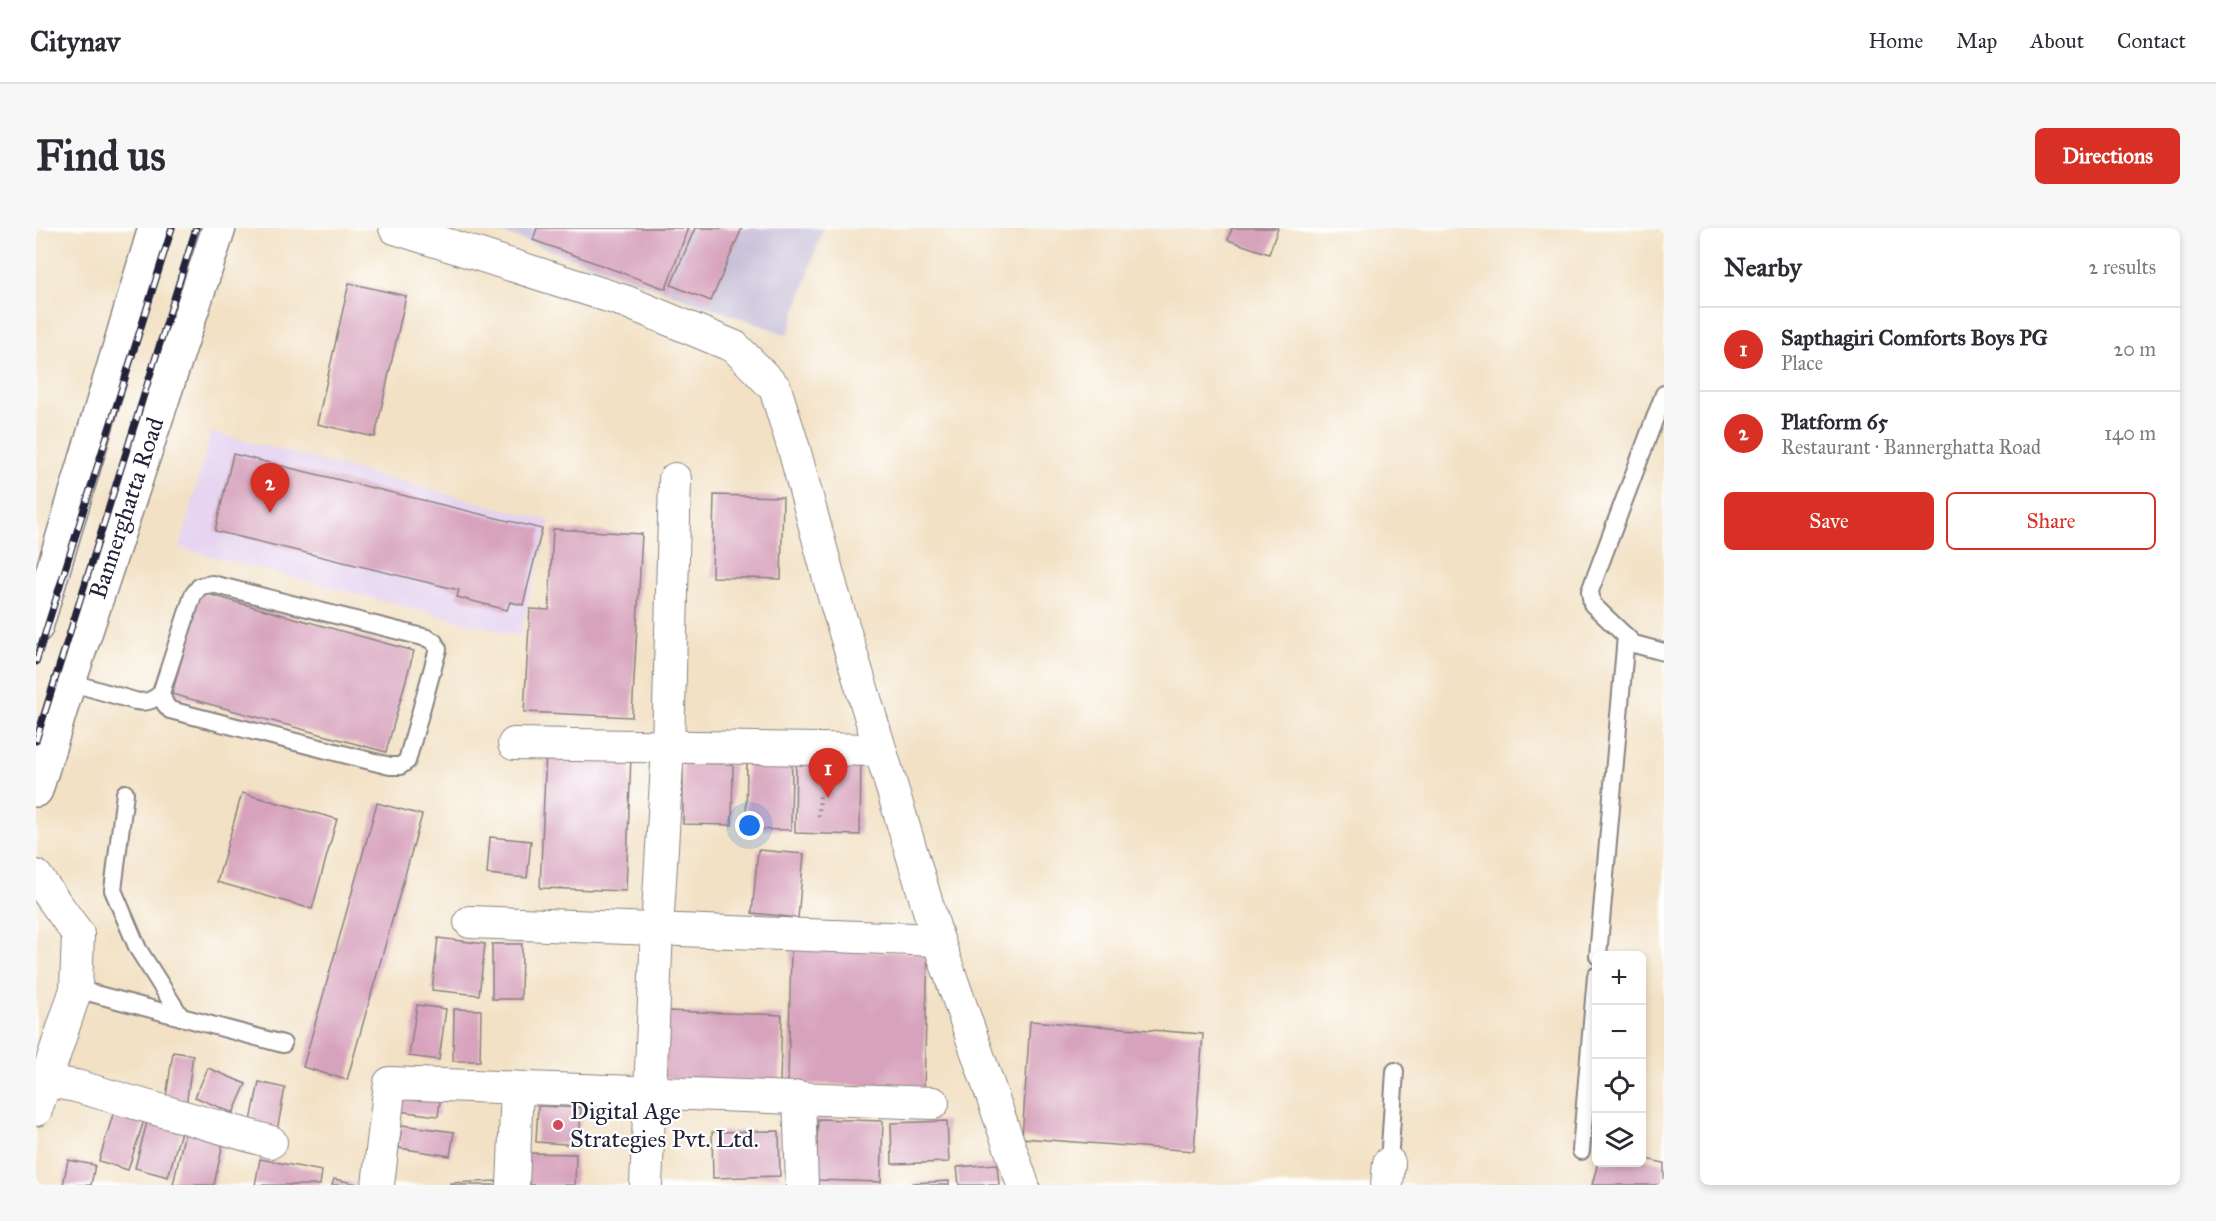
<!DOCTYPE html>
<html lang="en">
<head>
<meta charset="utf-8">
<style>
	body { margin:0; font-family:"IM FELL Great Primer",serif; background:#f7f7f7; color:#2b2b33 }
	.controls { position:absolute; right:18px; bottom:18px; display:grid; overflow:hidden; border-radius:9px; box-shadow:0 3px 9px #0003 }
	.controls button { width:54px; height:54px; display:grid; place-items:center; padding:0; border:0; border-bottom:2px solid #e1e1e2; background:#fff; color:#2b2b33; font:30px sans-serif }
	.you { position:absolute; left:714px; top:598px; width:21px; height:21px; margin:-15px; border:4px solid #fff; border-radius:50%; background:#1a73e8; box-shadow:0 0 0 9px #1a73e833 }
	.badge { display:grid; place-items:center; width:39px; height:39px; border-radius:50%; background:#d93025; color:#fff; font-size:20px; font-weight:700 }
	.pin { position:absolute; translate:-50% -50px; filter:drop-shadow(0 2px 3px #0008) }
	.pin::after { content:''; position:absolute; top:32px; width:21px; height:18px; background:inherit; clip-path:polygon(0 0,100% 0,50% 100%) }
	.list { margin:0; padding:0; list-style:none }
	h2 { display:flex; justify-content:space-between; align-items:center; height:78px; margin:0; padding:0 24px; font-size:26px }
	h2 small { font-size:20px; font-weight:400; color:#7c7c81 }
	.list li { display:grid; grid-template-columns:39px 1fr auto; gap:18px; align-items:center; box-sizing:border-box; height:84px; padding:0 24px; border-top:2px solid #e1e1e2 }
	.list b { display:block; font-size:22px; white-space:nowrap }
	.list p { margin:0; font-size:20px; white-space:nowrap; color:#7c7c81 }
	.list em { font-size:20px; font-style:normal; color:#7c7c81 }
	.actions { display:flex; gap:12px; padding:18px 24px }
	.actions a { flex:1; padding:14px 0; border:2px solid #d93025; border-radius:9px; text-align:center; font-size:21px; color:#d93025 }
	.actions .main { background:#d93025; color:#fff }
	.icon { flex:none; width:33px; height:33px; fill:none; stroke:currentColor; stroke-width:2; stroke-linecap:round; stroke-linejoin:round }
	.map { position:relative; flex:none; width:1628px; height:957px; overflow:hidden; border-radius:9px }
	header { display:flex; align-items:center; gap:36px; box-sizing:border-box; height:84px; padding:0 30px; background:#fff; border-bottom:2px solid #e1e1e2 }
	header strong { font-size:28px }
	nav { display:flex; gap:33px; margin-inline-start:auto; font-size:21px }
	.intro { display:flex; align-items:center; justify-content:space-between; box-sizing:border-box; height:144px; padding:0 36px }
	h1 { margin:0; font-size:42px }
	.button { padding:15px 27px; border-radius:9px; background:#d93025; color:#fff; font-size:21px; font-weight:700 }
	main { display:flex; gap:36px; padding:0 36px }
	aside { flex:1; background:#fff; border-radius:9px; box-shadow:0 3px 9px #0003 }
	.map>svg:first-child { display:block }
	.built { fill:#e5d3f0 }
	.industrial { fill:#c7c0d8 }
	.building { fill:#d7a3bc }
	.lines { fill:none; stroke-linecap:round; stroke-linejoin:round }
	.lane-casing { stroke:#8a8280; stroke-width:20 }
	.street-casing { stroke:#8a8280; stroke-width:34 }
	.primary-casing { stroke:#8a8280; stroke-width:36 }
	.path { stroke:#8a8280; stroke-width:4; stroke-dasharray:1.5 4.5; stroke-linecap:butt }
	.lane { stroke:#fff; stroke-width:16 }
	.street { stroke:#fff; stroke-width:32 }
	.primary { stroke:#fff; stroke-width:33 }
	.rail-casing { stroke:#22223b; stroke-width:7 }
	.rail { stroke:#fff; stroke-width:4.5; stroke-dasharray:14; stroke-linecap:butt }
	.poi-dot { fill:#d1495b; stroke:#fff; stroke-width:2 }
	.labels { text-anchor:middle; dominant-baseline:central; stroke-width:4.5; stroke-linejoin:round; paint-order:stroke }
	.street-label { font-size:24px; fill:#22223b; stroke:#fff }
	.poi-label { font-size:24px; fill:#22223b; stroke:#fff; text-anchor:start }
</style>
</head>
<body>
<header>
<strong>Citynav</strong>
<nav><a>Home</a><a>Map</a><a>About</a><a>Contact</a></nav>
</header>
<div class="intro"><h1>Find us</h1><a class="button">Directions</a></div>
<main>
<div class="map">
<svg width="1628" height="957" viewBox="0 0 1628 957">
	<rect width="100%" height="100%" fill="#fff"/>
	<filter id="ink" filterUnits="userSpaceOnUse"><feTurbulence type="fractalNoise" baseFrequency=".0167" numOctaves="2"/><feDisplacementMap in="SourceGraphic" scale="12" xChannelSelector="R" yChannelSelector="G"/><feConvolveMatrix kernelMatrix="1 2 1 2 8 2 1 2 1" color-interpolation-filters="sRGB"/></filter>
	<filter id="wash" filterUnits="userSpaceOnUse"><feTurbulence type="fractalNoise" baseFrequency=".008" numOctaves="4" result="noise"/><feDisplacementMap in="SourceGraphic" scale="24" xChannelSelector="R" yChannelSelector="G"/><feGaussianBlur stdDeviation="1.35" result="paint"/><feColorMatrix in="noise" values="0 0 0 0 0 0 0 0 0 0 0 0 0 0 0 0 0 1.4 0 .05"/><feComposite in="paint" operator="in"/></filter>
	<g filter="url(#wash)">
		<rect width="100%" height="100%" fill="#f2e1c4"/>
		<polygon class="built" points="175,204 514,293 483,408 144,320"/>
		<polygon class="industrial" points="447,0 787,0 752,107 475,8"/>
		<g id="blocks">
			<g class="building">
				<polygon points="501,0 652,0 630,61 497,12"/>
				<polygon points="659,0 706,0 675,73 635,57"/>
				<polygon points="1196,0 1242,0 1233,26 1192,12"/>
				<polygon points="313,55 370,68 339,209 281,196"/>
				<polygon points="197,226 506,301 487,377 474,374 471,382 421,369 423,362 179,303"/>
				<polygon points="678,267 747,269 745,351 676,349"/>
				<polygon points="517,301 606,306 596,489 488,484 494,381 513,382"/>
				<polygon points="164,364 378,423 350,524 136,466"/>
				<polygon points="510,523 595,527 590,663 504,660"/>
				<polygon points="760,526 825,528 824,607 759,605"/>
				<polygon points="711,531 756,532 755,602 710,601"/>
				<polygon points="647,535 697,536 696,597 647,596"/>
				<polygon points="206,565 301,591 276,681 181,654"/>
				<polygon points="341,575 386,587 311,852 267,839"/>
				<polygon points="454,609 495,613 491,650 451,646"/>
				<polygon points="722,622 768,626 762,690 716,685"/>
				<polygon points="402,710 449,716 443,767 396,762"/>
				<polygon points="456,716 486,716 485,771 456,771"/>
				<polygon points="755,721 892,725 888,860 752,855"/>
				<polygon points="381,777 410,781 403,832 373,828"/>
				<polygon points="418,781 445,782 444,833 417,833"/>
				<polygon points="629,783 746,787 744,854 627,850"/>
				<polygon points="994,793 1167,806 1158,923 986,910"/>
				<polygon points="137,824 157,827 150,879 129,876"/>
				<polygon points="172,840 210,856 197,885 159,869"/>
				<polygon points="223,854 249,860 241,903 214,898"/>
				<polygon points="364,863 405,867 402,888 362,883"/>
				<polygon points="502,878 545,880 543,917 500,914"/>
				<polygon points="78,883 108,892 92,942 63,933"/>
				<polygon points="782,891 847,893 845,954 780,952"/>
				<polygon points="911,893 913,934 856,936 855,895"/>
				<polygon points="111,894 145,903 132,949 99,940"/>
				<polygon points="366,897 418,904 414,928 363,920"/>
				<polygon points="149,903 188,911 178,957 137,957"/>
				<polygon points="743,903 744,948 677,950 676,904"/>
				<polygon points="491,925 540,926 539,957 491,957"/>
				<polygon points="1606,930 1628,935 1628,957 1556,957 1562,934 1606,934"/>
				<polygon points="224,931 286,943 284,957 219,957"/>
				<polygon points="32,932 59,937 55,957 27,957"/>
				<polygon points="961,936 963,957 923,957 921,939"/>
				<polygon points="298,951 322,956 321,957 296,957"/>
				<polygon points="462,953 462,957 414,957 414,955"/>
				<polygon points="913,953 913,957 877,957 877,955"/>
			</g>
		</g>
	</g>
	<g filter="url(#ink)">
		<use href="#blocks" fill-opacity="0" stroke="#8a8280" stroke-width="1.5"/>
		<g class="lines">
			<g class="lane-casing">
				<g id="lane">
					<polyline points="1628,166 1554,363 1556,376 1598,416 1628,424"/>
					<path d="M33,454L99,473C110,475 117,473 125,465L157,367L164,358L176,356L391,410L398,414L402,421L371,533L364,538H354L134,482L129,476L125,465"/>
					<polyline points="89,565 77,662 102,721 145,789"/>
					<polyline points="1562,728 1590,408"/>
					<polyline points="40,761 247,816"/>
					<polyline points="1545,923 1560,748"/>
					<polyline points="1353,935 1359,843"/>
				</g>
			</g>
			<g class="street-casing">
				<g id="street">
					<polyline points="359,0 591,74 699,119 739,160 758,221 797,365 902,712 987,957"/>
					<polyline points="478,516 844,522"/>
					<polyline points="0,648 42,706 40,761 0,882"/>
					<polyline points="434,694 902,712"/>
					<polyline points="10,853 40,858 235,914"/>
					<polyline points="763,869 766,957"/>
					<polyline points="342,957 354,855 897,875"/>
					<polyline points="477,957 481,860"/>
					<polyline points="610,957 621,702 632,520 639,251"/>
					<polyline points="1351,957 1353,935"/>
				</g>
			</g>
			<g class="primary-casing">
				<g id="primary">
					<polyline points="0,399 119,0"/>
					<path id="s1" d="M0,562L33,454L183,0"/>
				</g>
			</g>
			<polyline class="path" points="783,588 784,565"/>
			<use href="#lane" class="lane"/>
			<use href="#street" class="street"/>
			<use href="#primary" class="primary"/>
			<g class="rail-casing">
				<g id="rail">
					<polyline points="0,434 136,0"/>
					<polyline points="0,513 160,0"/>
				</g>
			</g>
			<use href="#rail" class="rail"/>
		</g>
	</g>
	<circle class="poi-dot" cx="522" cy="897" r="6"/>
	<g class="labels">
		<g class="street-label">
			<text stroke="none"><textPath href="#s1" startOffset="296">Bannerghatta Road</textPath></text>
		</g>
		<g class="poi-label">
			<text x="534" y="883">Digital Age<tspan x="534" dy="28">Strategies Pvt. Ltd.</tspan></text>
		</g>
	</g>
</svg>
<div class="controls">
<button>+</button>
<button>−</button>
<button><svg class="icon" aria-label="locate" viewBox="0 0 24 24"><circle cx="12" cy="12" r="6"/><path d="M12 2v4M12 18v4M2 12h4M18 12h4"/></svg></button>
<button><svg class="icon" aria-label="layers" viewBox="0 0 24 24"><path d="M12 4l9 5-9 5-9-5zM3 14l9 5 9-5"/></svg></button>
</div>
<div class="you"></div>
<div class="pin badge" style="left:792px;top:570px">1</div>
<div class="pin badge" style="left:234px;top:285px">2</div>
</div>
<aside>
<h2>Nearby<small>2 results</small></h2>
<ul class="list">
<li><span class="badge">1</span><div><b>Sapthagiri Comforts Boys PG</b><p>Place</p></div><em>20 m</em></li>
<li><span class="badge">2</span><div><b>Platform 65</b><p>Restaurant · Bannerghatta Road</p></div><em>140 m</em></li>
</ul>
<div class="actions"><a class="main">Save</a><a>Share</a></div>
</aside>
</main>
</body>
</html>
